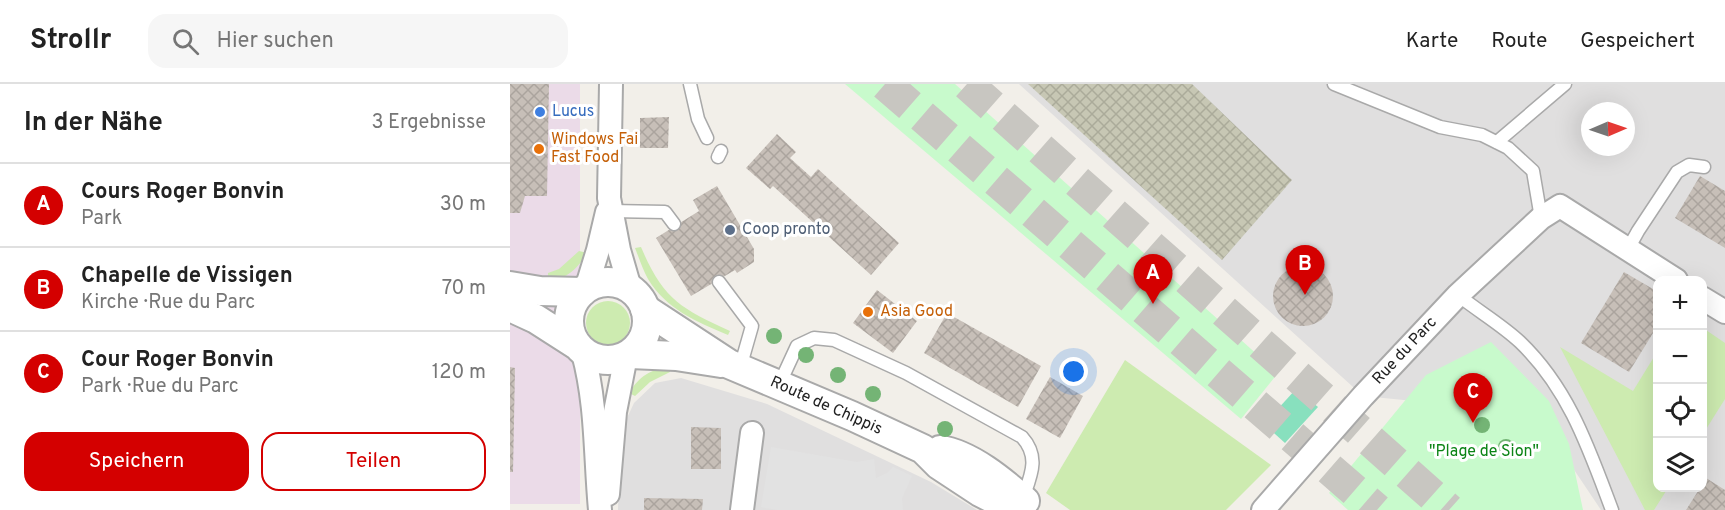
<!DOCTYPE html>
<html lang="de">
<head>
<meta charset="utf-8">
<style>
	body { margin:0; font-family:Overpass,sans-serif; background:#f6f6f6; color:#222 }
	.controls { position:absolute; right:18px; bottom:18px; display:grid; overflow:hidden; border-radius:12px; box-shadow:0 6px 24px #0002 }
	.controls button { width:54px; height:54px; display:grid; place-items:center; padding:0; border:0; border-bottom:2px solid #e0e0e0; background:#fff; color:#222; font:30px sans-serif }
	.compass { position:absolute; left:1071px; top:18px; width:54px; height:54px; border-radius:50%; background:#fff; box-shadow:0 6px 24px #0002; rotate:88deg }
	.you { position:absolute; left:564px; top:288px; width:21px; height:21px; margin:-15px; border:4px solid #fff; border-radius:50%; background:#1a73e8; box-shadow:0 0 0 9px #1a73e833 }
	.badge { display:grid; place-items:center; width:39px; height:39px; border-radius:50%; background:#d40000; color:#fff; font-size:20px; font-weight:700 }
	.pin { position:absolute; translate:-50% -50px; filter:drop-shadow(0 2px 3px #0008) }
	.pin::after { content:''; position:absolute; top:32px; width:21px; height:18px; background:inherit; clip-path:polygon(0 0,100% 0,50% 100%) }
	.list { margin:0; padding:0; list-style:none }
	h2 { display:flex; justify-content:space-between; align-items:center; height:78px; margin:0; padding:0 24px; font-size:26px }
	h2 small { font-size:20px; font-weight:400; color:#767676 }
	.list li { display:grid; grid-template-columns:39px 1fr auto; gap:18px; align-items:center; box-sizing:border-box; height:84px; padding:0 24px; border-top:2px solid #e0e0e0 }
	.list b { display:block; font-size:22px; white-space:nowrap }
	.list p { margin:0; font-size:20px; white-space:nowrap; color:#767676 }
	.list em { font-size:20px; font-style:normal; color:#767676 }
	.actions { display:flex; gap:12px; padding:18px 24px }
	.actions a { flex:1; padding:14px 0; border:2px solid #d40000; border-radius:18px; text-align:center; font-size:21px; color:#d40000 }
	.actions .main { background:#d40000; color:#fff }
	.icon { flex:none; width:33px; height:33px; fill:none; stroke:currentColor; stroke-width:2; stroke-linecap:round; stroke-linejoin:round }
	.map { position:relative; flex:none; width:1215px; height:426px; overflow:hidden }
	header { display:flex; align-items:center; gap:36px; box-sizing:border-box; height:84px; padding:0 30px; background:#fff; border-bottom:2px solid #e0e0e0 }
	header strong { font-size:28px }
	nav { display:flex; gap:33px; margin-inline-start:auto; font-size:21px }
	.search { width:420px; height:54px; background:#f6f6f6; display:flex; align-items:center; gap:15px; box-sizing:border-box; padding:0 21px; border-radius:18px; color:#767676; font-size:22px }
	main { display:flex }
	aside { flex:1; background:#fff }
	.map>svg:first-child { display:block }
	.residential { fill:#e0dfdf; fill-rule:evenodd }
	.industrial { fill:#ebdbe8 }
	.construction { fill:url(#construction-cross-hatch) }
	.grass { fill:#cdebb0 }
	.park { fill:#c8facc }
	.pitch { fill:#88e0be }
	.parking { fill:#e2e2e2 }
	.building { fill:url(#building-cross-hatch) }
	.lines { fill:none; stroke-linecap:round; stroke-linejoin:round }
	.motorway-tunnel { stroke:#c8c6c1; stroke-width:33; stroke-dasharray:33 16; stroke-linecap:butt }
	.service-casing { stroke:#a9a9a9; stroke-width:15 }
	.minor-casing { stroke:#a9a9a9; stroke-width:26 }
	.tertiary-casing { stroke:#a9a9a9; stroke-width:32 }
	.service { stroke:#fff; stroke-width:12 }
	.minor { stroke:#fff; stroke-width:22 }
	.tertiary { stroke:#fff; stroke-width:28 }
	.tree { fill:#74b475 }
	.shop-dot { fill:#3f7fe0; stroke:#fff; stroke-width:2 }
	.food-dot { fill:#e8710a; stroke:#fff; stroke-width:2 }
	.service-dot { fill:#5c6f8a; stroke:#fff; stroke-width:2 }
	.labels { text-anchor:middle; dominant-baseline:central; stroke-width:6; stroke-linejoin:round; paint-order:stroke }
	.shop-label { font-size:16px; fill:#366cbe; stroke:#fff; text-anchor:start }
	.food-label { font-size:16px; fill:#c56008; stroke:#fff; text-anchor:start }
	.service-label { font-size:16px; fill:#4e5e75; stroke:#fff; text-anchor:start }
	.street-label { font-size:16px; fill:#222; stroke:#fff }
	.park-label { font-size:16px; fill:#0c8416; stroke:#fff }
</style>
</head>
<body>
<header>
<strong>Strollr</strong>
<div class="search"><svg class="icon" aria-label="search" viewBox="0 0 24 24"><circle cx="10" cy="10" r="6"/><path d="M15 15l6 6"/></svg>Hier suchen</div>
<nav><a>Karte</a><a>Route</a><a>Gespeichert</a></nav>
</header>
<main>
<aside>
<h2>In der Nähe<small>3 Ergebnisse</small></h2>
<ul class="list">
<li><span class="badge">A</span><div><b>Cours Roger Bonvin</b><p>Park</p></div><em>30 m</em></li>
<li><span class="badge">B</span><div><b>Chapelle de Vissigen</b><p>Kirche · Rue du Parc</p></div><em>70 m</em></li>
<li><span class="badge">C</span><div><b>Cour Roger Bonvin</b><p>Park · Rue du Parc</p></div><em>120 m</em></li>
</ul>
<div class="actions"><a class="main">Speichern</a><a>Teilen</a></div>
</aside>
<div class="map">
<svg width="1215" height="426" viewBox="0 0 1215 426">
	<defs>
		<pattern id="construction-cross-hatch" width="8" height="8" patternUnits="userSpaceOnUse" patternTransform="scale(1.5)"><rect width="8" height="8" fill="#c7c7b4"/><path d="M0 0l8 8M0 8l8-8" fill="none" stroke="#abab9a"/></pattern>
		<pattern id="building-cross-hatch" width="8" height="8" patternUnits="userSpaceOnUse" patternTransform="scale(1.5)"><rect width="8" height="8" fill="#c7bfb8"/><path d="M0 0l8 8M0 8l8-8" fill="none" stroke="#aba49e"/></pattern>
	</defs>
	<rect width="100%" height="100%" fill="#f2efe9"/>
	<g class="residential">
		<path d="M509,0H1215V426H1091L1026,329L853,312ZM1080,27H1116V63H1080ZM1148,196H1192V404H1148Z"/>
		<polygon points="171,294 257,320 421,398 467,426 108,426 110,349 124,319 145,299"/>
	</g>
	<rect class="industrial" x="0" y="0" width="70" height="420"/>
	<polygon class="construction" points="518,0 682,0 782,96 712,176"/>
	<g class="grass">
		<path d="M131,163C153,215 170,224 220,247L218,251C187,238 156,225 138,195C133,186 129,174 125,164Z"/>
		<path d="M69,167L78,169C65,186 60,193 38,198V189L49,185Z"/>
		<circle cx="98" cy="239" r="22"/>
		<polygon points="1193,244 1215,259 1215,315 1193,350"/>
		<polygon points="1050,263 1123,307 1147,268 1148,404 1158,404 1144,426 1135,426"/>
		<polygon points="615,276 761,381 716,426 560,426 536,409"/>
		<path d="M160,281V288L140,298L125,312L119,309C130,291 140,287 160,281Z"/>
	</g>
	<g class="park">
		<polygon points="335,0 445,0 768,289 731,335"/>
		<polygon points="981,258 1039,317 1059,360 1073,426 838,426 819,409 916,291"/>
	</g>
	<polygon class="pitch" points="786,305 808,323 775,359 754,340"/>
	<polygon class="parking" points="261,363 347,378 364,375 366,394 377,389 383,383 402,392 392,414 393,426 267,426 251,423"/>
	<g class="building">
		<polygon points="0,0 39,0 37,112 15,112 10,129 0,129"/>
		<polygon points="159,33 158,64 130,64 130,34"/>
		<polygon points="267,50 286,68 280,74 301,93 308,85 389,159 361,191 263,102 260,105 236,84"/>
		<polygon points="1190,92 1215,107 1215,164 1165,134"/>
		<polygon points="207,102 244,165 244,178 227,189 225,186 181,212 146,154 189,127 183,116"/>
		<circle cx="793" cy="212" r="30"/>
		<polygon points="1114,188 1148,208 1148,241 1119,288 1071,259"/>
		<polygon points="367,206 407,237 383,269 343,239"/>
		<polygon points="437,229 531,282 508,323 414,269"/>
		<polygon points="0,283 5,284 3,388 0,388"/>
		<polygon points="540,293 573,312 550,354 516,335"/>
		<polygon points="181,343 211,344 211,385 181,385"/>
		<polygon points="1196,394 1215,406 1215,426 1176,426 1190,404 1192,404"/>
		<polygon points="134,414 193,415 192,426 134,426"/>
	</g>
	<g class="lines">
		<g class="motorway-tunnel">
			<polyline points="375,0 867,426"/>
			<polyline points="457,0 939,426"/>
		</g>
		<g class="service-casing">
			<g id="service">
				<polyline points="180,0 188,35 197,54"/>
				<polyline points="824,0 930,43 972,51 998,64 1023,87 1031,134"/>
				<polyline points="987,58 1055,0"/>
				<polyline points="208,73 211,67"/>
				<polyline points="101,127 155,128 164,140"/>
				<polyline points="1118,165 1128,147 1167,88 1179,81 1194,83"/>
				<polyline points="209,198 242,242 230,284"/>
				<path d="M948,211C968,227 992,241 1010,258C1059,305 1079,365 1102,426"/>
				<path d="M269,301L287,262L304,254L324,256L396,289L512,353C530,373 521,391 513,414"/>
			</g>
		</g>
		<g class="minor-casing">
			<g id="minor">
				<polyline points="101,0 99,114 109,166 120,204"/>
				<polyline points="76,205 88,166 97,128"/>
				<polyline points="1192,214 1215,228"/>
				<path d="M73,269C87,320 85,373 90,426"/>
				<polyline points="98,410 105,328 116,272"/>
				<polyline points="232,426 242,349"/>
				<polyline points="753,426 853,312 948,211 1031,134 1050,122 1166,196"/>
			</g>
		</g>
		<g class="tertiary-casing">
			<g id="tertiary">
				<circle cx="98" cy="237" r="39"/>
				<polyline points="0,202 30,207 72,208"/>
				<polyline points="0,223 26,235 65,260"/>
				<polyline points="135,225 219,280 342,332 413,365 429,381 470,408 505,426"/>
				<polyline points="120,270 166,272 211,279"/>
				<path d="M430,366C460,370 493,398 515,417"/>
			</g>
		</g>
		<use href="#service" class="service"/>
		<use href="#minor" class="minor"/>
		<use href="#tertiary" class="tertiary"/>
	</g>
	<g class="tree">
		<circle cx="264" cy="252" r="8"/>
		<circle cx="296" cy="271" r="8"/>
		<circle cx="328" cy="291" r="8"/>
		<circle cx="363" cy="310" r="8"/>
		<circle cx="972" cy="341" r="8"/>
		<circle cx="435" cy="345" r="8"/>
		<circle cx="996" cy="363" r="8"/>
	</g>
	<circle class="shop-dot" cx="30" cy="28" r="6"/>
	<g class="food-dot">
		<circle cx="29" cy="65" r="6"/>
		<circle cx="358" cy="228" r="6"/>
	</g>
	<circle class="service-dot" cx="220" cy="146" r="6"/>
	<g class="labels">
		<g class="shop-label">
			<text x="42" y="28">Lucus</text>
		</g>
		<g class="food-label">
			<text x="41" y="56">Windows Fai<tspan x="41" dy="18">Fast Food</tspan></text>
			<text x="370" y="228">Asia Good</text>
		</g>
		<g class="service-label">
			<text x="232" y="146">Coop pronto</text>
		</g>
		<g class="street-label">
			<text transform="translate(895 267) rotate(-47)">Rue du Parc</text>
			<text transform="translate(316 322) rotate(24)">Route de Chippis</text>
		</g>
		<g class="park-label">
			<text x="974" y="368">"Plage de Sion"</text>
		</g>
	</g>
</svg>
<div class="controls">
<button>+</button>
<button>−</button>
<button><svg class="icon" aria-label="locate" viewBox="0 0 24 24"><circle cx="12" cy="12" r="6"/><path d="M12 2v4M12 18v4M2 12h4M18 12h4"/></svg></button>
<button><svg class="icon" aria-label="layers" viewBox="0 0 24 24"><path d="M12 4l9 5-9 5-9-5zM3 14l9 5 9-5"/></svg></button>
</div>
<svg class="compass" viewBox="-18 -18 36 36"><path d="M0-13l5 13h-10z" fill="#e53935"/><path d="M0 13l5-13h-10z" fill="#767676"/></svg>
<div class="you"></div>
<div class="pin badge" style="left:643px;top:220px">A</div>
<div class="pin badge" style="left:795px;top:211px">B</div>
<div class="pin badge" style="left:963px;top:339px">C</div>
</div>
</main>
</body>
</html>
